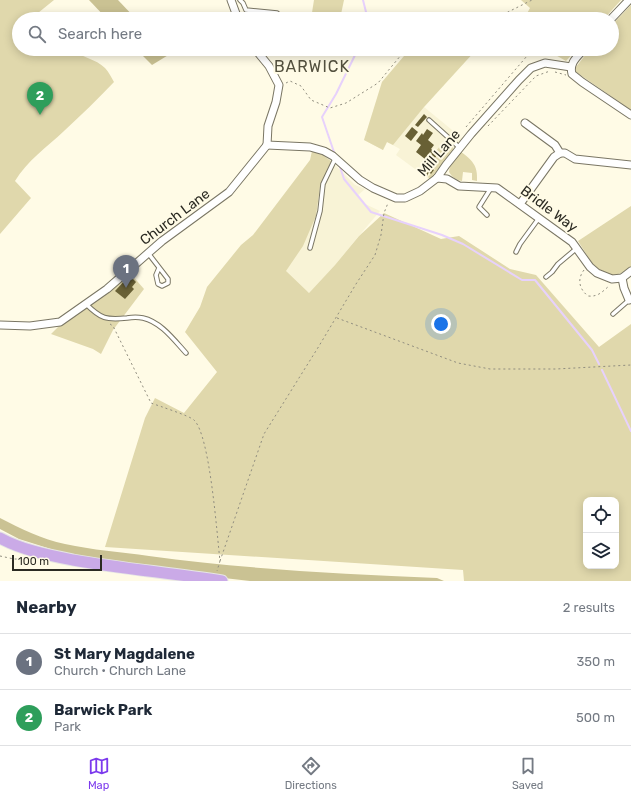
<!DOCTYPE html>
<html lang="en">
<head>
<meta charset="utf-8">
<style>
	body { margin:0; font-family:Rubik,sans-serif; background:#f2f2f3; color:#1f2937 }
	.controls { position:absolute; right:12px; bottom:12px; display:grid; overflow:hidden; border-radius:8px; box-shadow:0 2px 10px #0003 }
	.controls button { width:36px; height:36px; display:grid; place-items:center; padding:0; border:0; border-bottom:1px solid #e0e1e3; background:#fff; color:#1f2937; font:20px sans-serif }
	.scale { position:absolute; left:12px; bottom:10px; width:90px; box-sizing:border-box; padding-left:4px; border:2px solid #2b2a22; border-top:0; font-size:11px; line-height:14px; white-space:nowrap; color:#2b2a22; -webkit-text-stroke:3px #fffbe6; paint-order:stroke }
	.you { position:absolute; left:441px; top:324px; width:14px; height:14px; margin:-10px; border:3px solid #fff; border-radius:50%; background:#1a73e8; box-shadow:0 0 0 6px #1a73e833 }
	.badge { display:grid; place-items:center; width:26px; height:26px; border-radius:50%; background:#7c3aed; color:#fff; font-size:13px; font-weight:700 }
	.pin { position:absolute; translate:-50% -33px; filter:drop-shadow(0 1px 2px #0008) }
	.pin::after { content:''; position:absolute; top:21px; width:14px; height:12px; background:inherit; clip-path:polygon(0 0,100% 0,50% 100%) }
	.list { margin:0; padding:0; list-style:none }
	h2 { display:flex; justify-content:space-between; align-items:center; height:52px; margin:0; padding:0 16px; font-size:17px }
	h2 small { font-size:13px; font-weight:400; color:#747a83 }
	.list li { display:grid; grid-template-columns:26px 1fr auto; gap:12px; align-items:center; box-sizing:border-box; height:56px; padding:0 16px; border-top:1px solid #e0e1e3 }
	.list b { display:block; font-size:15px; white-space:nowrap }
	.list p { margin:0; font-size:13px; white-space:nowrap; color:#747a83 }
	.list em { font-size:13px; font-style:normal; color:#747a83 }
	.icon { flex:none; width:22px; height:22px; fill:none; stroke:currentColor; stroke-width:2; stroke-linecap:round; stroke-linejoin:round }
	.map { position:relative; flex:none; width:631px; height:581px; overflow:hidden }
	.search { position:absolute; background:#fff; box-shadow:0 2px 10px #0003; left:12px; right:12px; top:12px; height:44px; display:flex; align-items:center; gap:10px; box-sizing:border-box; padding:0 14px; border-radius:22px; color:#747a83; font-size:15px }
	.sheet { height:164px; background:#fff }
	nav { display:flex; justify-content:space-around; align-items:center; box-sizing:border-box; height:56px; border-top:1px solid #e0e1e3; background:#fff; font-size:11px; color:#747a83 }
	nav a { display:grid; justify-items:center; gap:2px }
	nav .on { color:#7c3aed }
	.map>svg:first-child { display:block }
	.built { fill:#f8f3d6 }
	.green { fill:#e0d8ac; fill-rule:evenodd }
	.forest { fill:#cac293 }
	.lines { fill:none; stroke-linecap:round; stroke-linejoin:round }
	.stream { stroke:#e7d1fc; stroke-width:2 }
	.building { fill:#686035 }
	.service-casing { stroke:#7a7664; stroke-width:5.5 }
	.minor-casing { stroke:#7a7664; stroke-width:9 }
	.trunk-casing { stroke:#e6e5e4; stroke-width:13 }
	.path { stroke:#908d7f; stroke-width:1; stroke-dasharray:2 3; stroke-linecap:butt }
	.service { stroke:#fff; stroke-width:3.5 }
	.minor { stroke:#fff; stroke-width:7 }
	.trunk { stroke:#caaae7; stroke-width:11 }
	.labels { text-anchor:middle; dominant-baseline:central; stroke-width:4; stroke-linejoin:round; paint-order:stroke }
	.street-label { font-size:14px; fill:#2b2a22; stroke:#fffbe6 }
	.quarter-label { font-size:16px; letter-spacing:1px; fill:#54513f; stroke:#fffbe6 }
</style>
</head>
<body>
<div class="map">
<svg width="631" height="581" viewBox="0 0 631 581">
	<rect width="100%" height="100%" fill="#fffbe6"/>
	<g class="built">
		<polygon points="410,49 473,49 475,51 424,107 463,139 430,180 396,155 400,149 387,142 383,150 364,140 382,82"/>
		<polygon points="331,161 355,185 365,189 358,195 363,203 380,211 357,238 335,265 309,293 284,273 316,216 320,187 329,170"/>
	</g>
	<g class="green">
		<path d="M0,0H54L33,17L35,19H19V49H71C81,57 96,59 105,68C109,72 111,77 114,82C98,99 81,115 64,131C47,147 27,161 15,181L31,198L0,234Z"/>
		<polygon points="314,0 344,0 340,19 311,19"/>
		<polygon points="521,0 621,0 604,19 524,19 530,8"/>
		<polygon points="631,5 631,110 576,72 576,67 590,49 612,49 612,25"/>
		<polygon points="410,49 473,49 475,51 424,107 393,145 387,142 383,150 364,140 382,82"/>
		<polygon points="545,49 577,49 566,61"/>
		<polygon points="446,139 453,147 453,151 430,179 428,177 435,169 433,168 439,161 435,158 439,154 436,151"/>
		<path d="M312,151L321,154L331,161L329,170L320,187L316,216L303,246L286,271L309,293L335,265L359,236L384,213L441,239L459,236L510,269L536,275L599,347L631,324V581H464L463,570L105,547L145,418L155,398L184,413L217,372L185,332L200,307L207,287L241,245L253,235L310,160ZM586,500H616V566H586Z"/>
		<path d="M460,151C472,160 478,165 477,181L472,180V173L463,172L462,181C456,180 452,177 449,172L450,165Z"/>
		<path d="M631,206V267C602,289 592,262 578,241Z"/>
		<polygon points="130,273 144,289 113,330 101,354 93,349 51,334 60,325 80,312"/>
	</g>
	<g class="forest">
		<polygon points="89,0 118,0 136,19 107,19"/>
		<polygon points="136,49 165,49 170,54 152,65"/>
		<path d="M0,518C21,529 42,539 65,544C92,550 121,552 149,556C244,569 341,574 437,578L444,581H250L172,572L70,555L19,539L0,529Z"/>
	</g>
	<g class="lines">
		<g class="stream">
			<polyline points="363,19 366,12 363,0"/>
			<polyline points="335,155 322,117 336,94 358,49"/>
			<polyline points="339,164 344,179 371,212 442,235 463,244 522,280 535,280 592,350 599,364"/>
			<polyline points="602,370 631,431"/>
		</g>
	</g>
	<g class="building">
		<polygon points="424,114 427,117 418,127 415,125"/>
		<polygon points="412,127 418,132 411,141 405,136"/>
		<polygon points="427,129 433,133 428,140 434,145 431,149 438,154 434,159 437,162 432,168 434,170 431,174 429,172 427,176 422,172 428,164 426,162 432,154 430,152 425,159 416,152 421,145 416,141 422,133 423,135"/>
		<polygon points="127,278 129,281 132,278 136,282 132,287 134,289 125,299 115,291"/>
	</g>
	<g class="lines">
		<g class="service-casing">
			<g id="service">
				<polyline points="240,0 243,3 246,10 277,13 280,16 281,19"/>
				<polyline points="429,120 460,148"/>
				<polyline points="487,215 479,207 491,188"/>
				<polyline points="310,248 320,211 323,184 335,159"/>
				<polyline points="516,252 520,244 539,218"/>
				<polyline points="148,253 168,279 168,283 162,286 158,284 156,275 159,268"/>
				<polyline points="546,277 552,272 558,264 577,248"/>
				<path d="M86,304C101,319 106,320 127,318C133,317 138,317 143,318C161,322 174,340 186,353"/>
				<polyline points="613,314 629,300"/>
			</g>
		</g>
		<g class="minor-casing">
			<g id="minor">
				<polyline points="231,0 238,19"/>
				<polyline points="611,19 629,0"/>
				<polyline points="255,49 269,66 279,85 276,102 268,126 267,145"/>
				<path d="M584,49C577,57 569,63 572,74L582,82L631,115"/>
				<polyline points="525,123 555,145 560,153 565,153 575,159 631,165"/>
				<polyline points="267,145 310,147 324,151 333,156 360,180 373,188 396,198 405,198 420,191 437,178 446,165 471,134 519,80 531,68 545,63 571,67"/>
				<polyline points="437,178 447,179 459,186 497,188 572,242 590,267 597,273 612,279 622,278 631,271"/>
				<polyline points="520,204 554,157 560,153"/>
				<polyline points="622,278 624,288 629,300"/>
				<polyline points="0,325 30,326 60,322 107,289 162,241 229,192 267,145"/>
			</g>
		</g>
		<g class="trunk-casing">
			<path id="trunk" d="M0,538C22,550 48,555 73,560C123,569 173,573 222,581"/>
		</g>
		<g class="path">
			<polyline points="431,19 434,15 439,15 444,19"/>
			<polyline points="494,19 532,0"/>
			<polyline points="555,72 566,75"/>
			<polyline points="286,83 290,81 301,86 311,100 330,108 346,103 378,83 406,49"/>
			<polyline points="488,126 536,76 550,71"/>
			<polyline points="466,127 533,49"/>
			<path d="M584,270C577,279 579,289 588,296C598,297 602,292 609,286"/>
			<polyline points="337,318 458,363 490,369 556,369 631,365"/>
			<path d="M110,324L113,326L151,403C159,406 190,416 194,420C210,435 217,535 220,561L217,571"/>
			<polyline points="0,556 14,559 30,559"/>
			<polyline points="220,561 264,434 319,346 356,284 375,255 381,235 384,213 388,203"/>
		</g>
		<use href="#service" class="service"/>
		<use href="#minor" class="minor"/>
		<use href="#trunk" class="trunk"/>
	</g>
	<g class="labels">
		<g class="street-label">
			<text transform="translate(439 153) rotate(-49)">Mill Lane</text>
			<text transform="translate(549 209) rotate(37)">Bridle Way</text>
			<text transform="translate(175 217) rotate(-37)">Church Lane</text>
		</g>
		<g class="quarter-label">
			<text x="312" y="66">BARWICK</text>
		</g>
	</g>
</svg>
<div class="controls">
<button><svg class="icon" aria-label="locate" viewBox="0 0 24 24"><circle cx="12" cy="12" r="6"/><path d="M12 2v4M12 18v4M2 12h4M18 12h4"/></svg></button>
<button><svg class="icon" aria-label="layers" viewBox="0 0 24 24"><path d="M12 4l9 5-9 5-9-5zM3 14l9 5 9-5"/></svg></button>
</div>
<div class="scale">100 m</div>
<div class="you"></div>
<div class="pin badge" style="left:126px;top:288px;background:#6b7280">1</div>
<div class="pin badge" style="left:40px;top:115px;background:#2e9e5b">2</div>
<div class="search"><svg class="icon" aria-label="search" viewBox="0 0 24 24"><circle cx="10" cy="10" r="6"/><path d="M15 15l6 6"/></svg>Search here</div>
</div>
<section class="sheet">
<h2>Nearby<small>2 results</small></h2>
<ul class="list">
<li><span class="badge" style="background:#6b7280">1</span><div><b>St Mary Magdalene</b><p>Church · Church Lane</p></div><em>350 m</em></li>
<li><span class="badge" style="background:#2e9e5b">2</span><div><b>Barwick Park</b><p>Park</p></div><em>500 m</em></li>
</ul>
</section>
<nav>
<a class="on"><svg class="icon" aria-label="map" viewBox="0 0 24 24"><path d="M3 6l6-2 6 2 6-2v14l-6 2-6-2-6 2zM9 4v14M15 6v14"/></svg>Map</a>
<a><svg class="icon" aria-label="directions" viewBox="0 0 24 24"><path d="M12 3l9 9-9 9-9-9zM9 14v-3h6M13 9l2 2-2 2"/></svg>Directions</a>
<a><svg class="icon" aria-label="saved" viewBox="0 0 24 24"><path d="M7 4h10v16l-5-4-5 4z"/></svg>Saved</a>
</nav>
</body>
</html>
